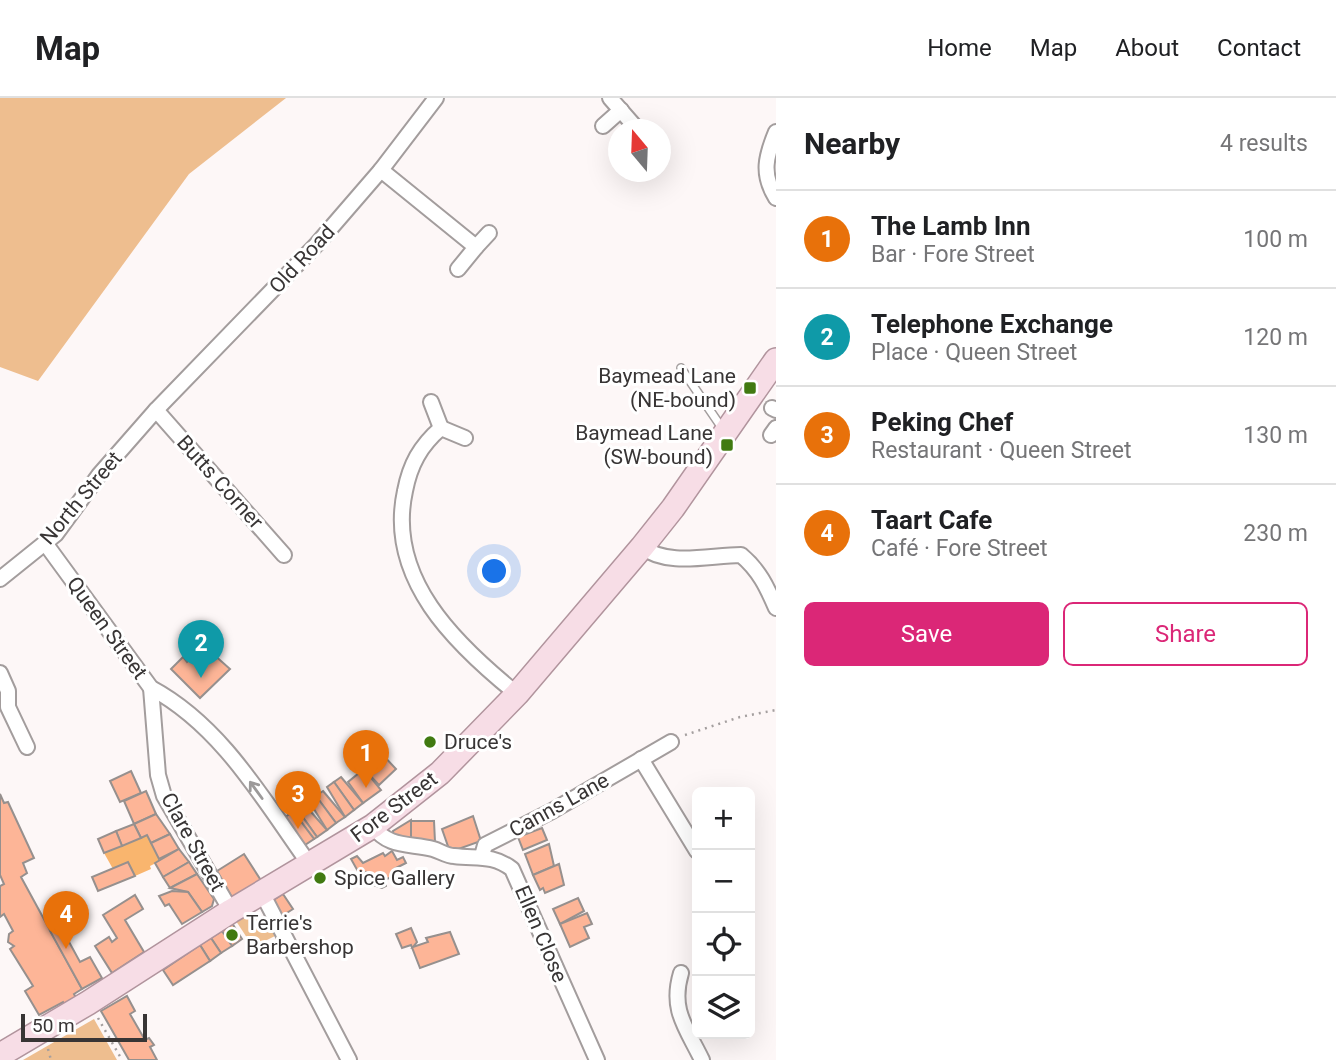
<!DOCTYPE html>
<html lang="en">
<head>
<meta charset="utf-8">
<style>
	body { margin:0; font-family:Roboto,sans-serif; background:#f6f6f6; color:#202124 }
	.controls { position:absolute; right:21px; bottom:21px; display:grid; overflow:hidden; border-radius:10px; box-shadow:0 7px 28px #0002 }
	.controls button { width:63px; height:63px; display:grid; place-items:center; padding:0; border:0; border-bottom:2px solid #e0e0e0; background:#fff; color:#202124; font:35px sans-serif }
	.compass { position:absolute; left:608px; top:21px; width:63px; height:63px; border-radius:50%; background:#fff; box-shadow:0 7px 28px #0002; rotate:341deg }
	.scale { position:absolute; left:21px; bottom:18px; width:126px; box-sizing:border-box; padding-left:7px; border:4px solid #383535; border-top:0; font-size:19px; line-height:24px; white-space:nowrap; color:#383535; -webkit-text-stroke:5px #fff; paint-order:stroke }
	.you { position:absolute; left:495px; top:474px; width:24px; height:24px; margin:-18px; border:5px solid #fff; border-radius:50%; background:#1a73e8; box-shadow:0 0 0 10px #1a73e833 }
	.badge { display:grid; place-items:center; width:46px; height:46px; border-radius:50%; background:#db2777; color:#fff; font-size:23px; font-weight:700 }
	.pin { position:absolute; translate:-50% -58px; filter:drop-shadow(0 2px 4px #0008) }
	.pin::after { content:''; position:absolute; top:37px; width:24px; height:21px; background:inherit; clip-path:polygon(0 0,100% 0,50% 100%) }
	.list { margin:0; padding:0; list-style:none }
	h2 { display:flex; justify-content:space-between; align-items:center; height:91px; margin:0; padding:0 28px; font-size:30px }
	h2 small { font-size:23px; font-weight:400; color:#757577 }
	.list li { display:grid; grid-template-columns:46px 1fr auto; gap:21px; align-items:center; box-sizing:border-box; height:98px; padding:0 28px; border-top:2px solid #e0e0e0 }
	.list b { display:block; font-size:26px; white-space:nowrap }
	.list p { margin:0; font-size:23px; white-space:nowrap; color:#757577 }
	.list em { font-size:23px; font-style:normal; color:#757577 }
	.actions { display:flex; gap:14px; padding:21px 28px }
	.actions a { flex:1; padding:16px 0; border:2px solid #db2777; border-radius:10px; text-align:center; font-size:24px; color:#db2777 }
	.actions .main { background:#db2777; color:#fff }
	.icon { flex:none; width:38px; height:38px; fill:none; stroke:currentColor; stroke-width:2; stroke-linecap:round; stroke-linejoin:round }
	.map { position:relative; flex:none; width:776px; height:962px; overflow:hidden }
	header { display:flex; align-items:center; gap:42px; box-sizing:border-box; height:98px; padding:0 35px; background:#fff; border-bottom:2px solid #e0e0e0 }
	header strong { font-size:33px }
	nav { display:flex; gap:38px; margin-inline-start:auto; font-size:24px }
	main { display:flex }
	aside { flex:1; background:#fff }
	.map>svg:first-child { display:block }
	.green { fill:#eebe8f }
	.forest { fill:#f9b56e }
	.building { fill:#fdb597; stroke:#96908e; stroke-width:2 }
	.lines { fill:none; stroke-linecap:round; stroke-linejoin:round }
	.service-casing { stroke:#a39d9d; stroke-width:10 }
	.minor-casing { stroke:#a39d9d; stroke-width:18 }
	.primary-casing { stroke:#b1949d; stroke-width:26 }
	.path { stroke:#a49f9f; stroke-width:2.5; stroke-dasharray:2 5; stroke-linecap:butt }
	.service { stroke:#fff; stroke-width:7 }
	.minor { stroke:#fff; stroke-width:14 }
	.primary { stroke:#f7dde6; stroke-width:23 }
	.oneway { stroke:#9c9a9a }
	.poi-dot { fill:#417a11; stroke:#fff; stroke-width:2.5 }
	.labels { text-anchor:middle; dominant-baseline:central; stroke-width:6; stroke-linejoin:round; paint-order:stroke }
	.street-label { font-size:21px; fill:#383535; stroke:#fff }
	.poi-label { font-size:21px; fill:#383535; stroke:#fff; text-anchor:start }
</style>
</head>
<body>
<header>
<strong>Map</strong>
<nav><a>Home</a><a>Map</a><a>About</a><a>Contact</a></nav>
</header>
<main>
<div class="map">
<svg width="776" height="962" viewBox="0 0 776 962">
	<rect width="100%" height="100%" fill="#fdf7f7"/>
	<g class="green">
		<polygon points="0,0 286,0 189,76 38,283 0,269"/>
		<polygon points="250,815 266,821 275,838 253,849 236,823"/>
		<polygon points="94,921 117,962 23,962"/>
	</g>
	<polygon class="forest" points="147,737 160,763 150,768 151,771 135,778 128,764 113,771 104,755"/>
	<g class="building">
		<polygon points="203,547 230,571 200,600 171,571 183,559 187,564"/>
		<polygon points="381,655 396,671 379,687 364,671"/>
		<polygon points="364,671 381,692 363,705 348,684"/>
		<polygon points="131,673 141,695 120,704 110,683"/>
		<polygon points="341,679 363,705 354,712 334,684"/>
		<polygon points="334,684 354,712 345,719 327,689"/>
		<polygon points="146,693 156,716 134,726 124,703"/>
		<polygon points="323,693 345,719 336,725 316,698"/>
		<polygon points="0,696 4,705 8,704 34,760 23,765 27,775 21,779 82,891 74,896 79,905 67,912 63,904 39,917 25,893 33,888 10,851 14,848 8,844 9,836 13,833 4,816 0,819 0,788 4,786 0,777"/>
		<polygon points="316,698 336,725 327,732 309,703"/>
		<polygon points="304,706 327,732 317,739 297,711"/>
		<polygon points="297,711 317,739 314,741 293,713"/>
		<polygon points="293,713 314,741 305,747 301,747 283,721"/>
		<polygon points="156,716 170,736 151,745 147,737 141,740 134,726"/>
		<polygon points="473,718 481,743 450,754 442,731"/>
		<polygon points="411,722 411,744 394,742 393,733"/>
		<polygon points="411,723 434,723 435,744 411,744"/>
		<polygon points="134,726 141,740 122,748 116,733"/>
		<polygon points="542,730 547,742 523,752 518,739"/>
		<polygon points="116,733 122,748 104,755 98,741"/>
		<polygon points="170,736 179,751 159,761 151,745"/>
		<polygon points="549,746 554,768 533,777 525,756"/>
		<polygon points="179,751 189,764 163,779 155,765"/>
		<polygon points="392,753 397,762 403,759 406,765 394,771 397,776 385,782 386,788 382,790 373,787 366,774 360,777 351,761 357,758 363,765 383,755 385,758"/>
		<polygon points="244,756 262,784 237,799 231,798 217,773"/>
		<polygon points="128,764 135,778 98,793 92,779"/>
		<polygon points="189,764 197,776 170,790 163,779"/>
		<polygon points="559,766 564,787 545,795 543,790 540,792 533,777"/>
		<polygon points="197,776 214,801 212,808 202,814 188,794 170,790"/>
		<polygon points="172,793 188,794 202,814 182,826 169,806 165,808 159,798"/>
		<polygon points="283,796 293,811 282,818 272,803"/>
		<polygon points="135,797 143,811 125,822 144,854 112,875 95,848 109,839 112,844 117,840 103,817"/>
		<polygon points="578,800 584,813 560,826 553,811"/>
		<polygon points="587,815 592,826 584,829 589,840 570,849 560,826"/>
		<polygon points="65,825 71,837 68,842 80,864 90,859 102,880 82,891 50,833"/>
		<polygon points="232,825 242,841 232,848 222,833"/>
		<polygon points="411,830 417,844 413,849 428,844 426,840 450,834 459,856 420,870 411,847 402,850 396,836"/>
		<polygon points="222,833 232,848 221,855 211,840"/>
		<polygon points="211,840 221,855 210,863 200,847"/>
		<polygon points="200,847 210,863 173,887 163,872"/>
		<polygon points="127,898 135,913 130,916 145,942 149,940 154,947 150,949 157,962 129,962 101,913"/>
	</g>
	<g class="lines">
		<g class="service-casing">
			<polyline id="service" points="681,270 722,330"/>
		</g>
		<g class="minor-casing">
			<g id="minor">
				<polyline points="610,0 638,32"/>
				<polyline points="603,28 621,12"/>
				<path d="M776,34C766,58 761,76 776,100"/>
				<polyline points="381,72 476,149 458,171"/>
				<polyline points="476,149 489,135"/>
				<polyline points="431,304 441,330"/>
				<polyline points="772,310 776,312"/>
				<polyline points="156,312 284,457"/>
				<polyline points="771,337 776,330"/>
				<path d="M465,340L441,330C420,348 410,367 405,393C386,480 455,546 517,596"/>
				<path d="M45,445L151,590C222,628 264,703 310,767"/>
				<path d="M642,449C668,469 710,457 741,457C759,472 767,489 776,510"/>
				<polyline points="0,481 56,436 99,377 156,312 317,146 381,72 436,0"/>
				<polyline points="0,575 8,593 8,609 27,649"/>
				<polyline points="151,590 158,677 164,698 231,813"/>
				<polyline points="641,661 697,753"/>
				<path d="M373,728C388,750 410,745 433,751C440,753 447,758 454,758C477,761 492,756 512,771L597,962"/>
				<polyline points="482,758 485,747 552,713 671,644"/>
				<polyline points="262,795 349,962"/>
				<path d="M681,875C670,912 686,929 702,962"/>
			</g>
		</g>
		<g class="primary-casing">
			<polyline id="primary" points="0,957 88,905 231,813 373,728 440,675 517,596 642,449 673,410 776,262"/>
		</g>
		<g class="path">
			<polyline points="685,637 740,619 776,612"/>
			<polyline points="98,920 122,962"/>
			<polyline points="48,951 51,962"/>
		</g>
		<use href="#service" class="service"/>
		<use href="#minor" class="minor"/>
		<use href="#primary" class="primary"/>
	</g>
	<defs><path id="oneway-shaft" d="M-6 0H5M1.5-3L5.5 0L1.5 3" fill="none" stroke-width="1.6" stroke-linecap="round" stroke-linejoin="round" transform="scale(1.75)"/></defs>
	<use class="oneway" href="#oneway-shaft" transform="translate(256 692) rotate(-126)"/>
	<g class="poi-dot">
		<rect x="743" y="283" width="14" height="14" rx="3.5"/>
		<rect x="720" y="340" width="14" height="14" rx="3.5"/>
		<circle cx="430" cy="644" r="7"/>
		<circle cx="320" cy="780" r="7"/>
		<circle cx="232" cy="837" r="7"/>
	</g>
	<g class="labels">
		<g class="street-label">
			<text transform="translate(302 161) rotate(-47)">Old Road</text>
			<text transform="translate(220 384) rotate(48)">Butts Corner</text>
			<text transform="translate(81 400) rotate(-50)">North Street</text>
			<text transform="translate(107 530) rotate(54)">Queen Street</text>
			<text transform="translate(559 707) rotate(-29)">Canns Lane</text>
			<text transform="translate(394 709) rotate(-37)">Fore Street</text>
			<text transform="translate(193 744) rotate(61)">Clare Street</text>
			<text transform="translate(541 836) rotate(67)">Ellen Close</text>
		</g>
		<g class="poi-label">
			<text x="736" y="278" text-anchor="end">Baymead Lane<tspan x="736" dy="24">(NE-bound)</tspan></text>
			<text x="713" y="335" text-anchor="end">Baymead Lane<tspan x="713" dy="24">(SW-bound)</tspan></text>
			<text x="444" y="644">Druce's</text>
			<text x="334" y="780">Spice Gallery</text>
			<text x="246" y="825">Terrie's<tspan x="246" dy="24">Barbershop</tspan></text>
		</g>
	</g>
</svg>
<div class="controls">
<button>+</button>
<button>−</button>
<button><svg class="icon" aria-label="locate" viewBox="0 0 24 24"><circle cx="12" cy="12" r="6"/><path d="M12 2v4M12 18v4M2 12h4M18 12h4"/></svg></button>
<button><svg class="icon" aria-label="layers" viewBox="0 0 24 24"><path d="M12 4l9 5-9 5-9-5zM3 14l9 5 9-5"/></svg></button>
</div>
<svg class="compass" viewBox="-18 -18 36 36"><path d="M0-13l5 13h-10z" fill="#e53935"/><path d="M0 13l5-13h-10z" fill="#757577"/></svg>
<div class="scale">50 m</div>
<div class="you"></div>
<div class="pin badge" style="left:366px;top:690px;background:#e8710a">1</div>
<div class="pin badge" style="left:201px;top:580px;background:#0f9aa8">2</div>
<div class="pin badge" style="left:298px;top:731px;background:#e8710a">3</div>
<div class="pin badge" style="left:66px;top:851px;background:#e8710a">4</div>
</div>
<aside>
<h2>Nearby<small>4 results</small></h2>
<ul class="list">
<li><span class="badge" style="background:#e8710a">1</span><div><b>The Lamb Inn</b><p>Bar · Fore Street</p></div><em>100 m</em></li>
<li><span class="badge" style="background:#0f9aa8">2</span><div><b>Telephone Exchange</b><p>Place · Queen Street</p></div><em>120 m</em></li>
<li><span class="badge" style="background:#e8710a">3</span><div><b>Peking Chef</b><p>Restaurant · Queen Street</p></div><em>130 m</em></li>
<li><span class="badge" style="background:#e8710a">4</span><div><b>Taart Cafe</b><p>Café · Fore Street</p></div><em>230 m</em></li>
</ul>
<div class="actions"><a class="main">Save</a><a>Share</a></div>
</aside>
</main>
</body>
</html>
